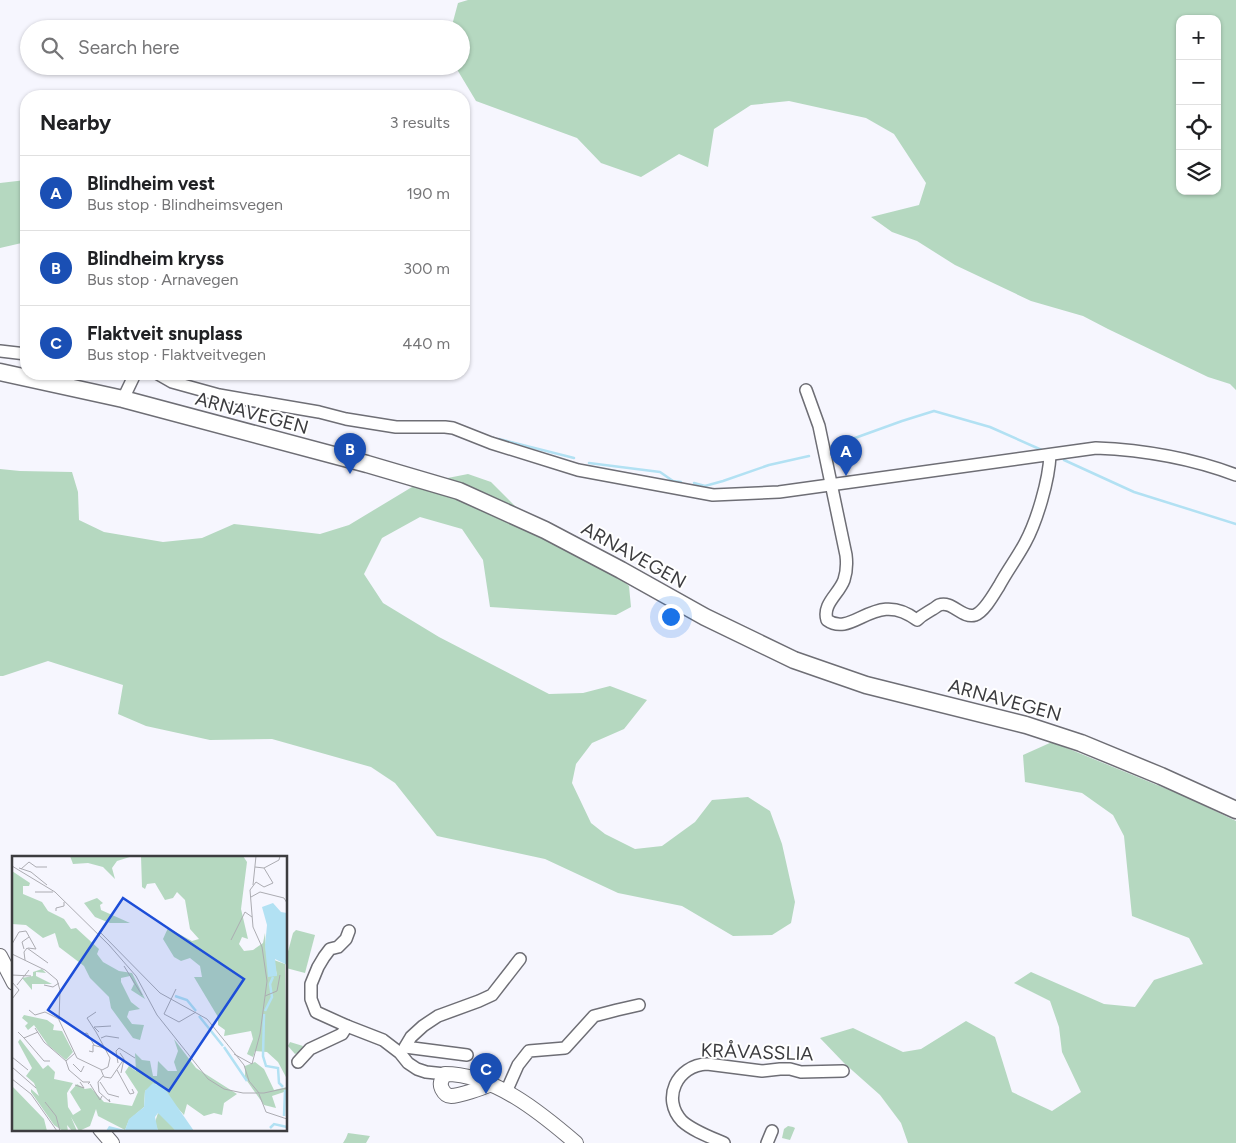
<!DOCTYPE html>
<html lang="en">
<head>
<meta charset="utf-8">
<style>
	body { margin:0; font-family:Figtree,sans-serif; background:#f6f6f6; color:#202124 }
	.controls { position:absolute; right:15px; top:15px; display:grid; overflow:hidden; border-radius:10px; box-shadow:0 1px 4px #0004 }
	.controls button { width:45px; height:45px; display:grid; place-items:center; padding:0; border:0; border-bottom:1px solid #e0e0e0; background:#fff; color:#202124; font:25px sans-serif }
	.you { position:absolute; left:670px; top:616px; width:18px; height:18px; margin:-12px; border:4px solid #fff; border-radius:50%; background:#1a73e8; box-shadow:0 0 0 8px #1a73e833 }
	.badge { display:grid; place-items:center; width:32px; height:32px; border-radius:50%; background:#287a4b; color:#fff; font-size:16px; font-weight:700 }
	.pin { position:absolute; translate:-50% -41px; filter:drop-shadow(0 1px 2px #0008) }
	.pin::after { content:''; position:absolute; top:26px; width:18px; height:15px; background:inherit; clip-path:polygon(0 0,100% 0,50% 100%) }
	.list { margin:0; padding:0; list-style:none }
	h2 { display:flex; justify-content:space-between; align-items:center; height:65px; margin:0; padding:0 20px; font-size:21px }
	h2 small { font-size:16px; font-weight:400; color:#757577 }
	.list li { display:grid; grid-template-columns:32px 1fr auto; gap:15px; align-items:center; box-sizing:border-box; height:75px; padding:0 20px; border-top:1px solid #e0e0e0 }
	.list b { display:block; font-size:19px; white-space:nowrap }
	.list p { margin:0; font-size:16px; white-space:nowrap; color:#757577 }
	.list em { font-size:16px; font-style:normal; color:#757577 }
	.icon { flex:none; width:28px; height:28px; fill:none; stroke:currentColor; stroke-width:2; stroke-linecap:round; stroke-linejoin:round }
	.map { position:relative; flex:none; width:1236px; height:1143px; overflow:hidden }
	.search { position:absolute; background:#fff; box-shadow:0 1px 4px #0004; left:20px; top:20px; width:450px; height:55px; display:flex; align-items:center; gap:12px; box-sizing:border-box; padding:0 18px; border-radius:28px; color:#757577; font-size:19px }
	.panel { position:absolute; background:#fff; box-shadow:0 1px 4px #0004; left:20px; top:90px; width:450px; height:290px; border-radius:20px }
	.map>svg:first-child { display:block }
	.green { fill:#b5d8c0; fill-rule:evenodd }
	.lines { fill:none; stroke-linecap:round; stroke-linejoin:round }
	.stream { stroke:#b2e1f3; stroke-width:2.5 }
	.minor-casing { stroke:#6e6e75; stroke-width:14 }
	.major-casing { stroke:#6e6e75; stroke-width:16 }
	.highway-casing { stroke:#6e6e75; stroke-width:19 }
	.minor { stroke:#fff; stroke-width:11 }
	.major { stroke:#fff; stroke-width:14 }
	.highway { stroke:#fff; stroke-width:16 }
	.labels { text-anchor:middle; dominant-baseline:central; stroke-width:4; stroke-linejoin:round; paint-order:stroke }
	.street-label { font-size:19px; fill:#3c3c3f; stroke:#fff }
	.inset-river { fill:none; stroke:#b2e1f3; stroke-width:2.5 }
	.inset-road { fill:none; stroke:#acacb2; stroke-width:1 }
	.view { fill:#1d4ed8; fill-opacity:0.15; stroke:#1d4ed8; stroke-width:2.5 }
	.inset-edge { fill:none; stroke:#3c3c3f; stroke-width:2.5 }
</style>
</head>
<body>
<div class="map">
<svg width="1236" height="1143" viewBox="0 0 1236 1143">
	<rect width="100%" height="100%" fill="#f6f6fe"/>
	<g class="green">
		<path d="M468,0H1236V390L1230,384L1208,377L1108,329L1083,316L1031,301L955,265L917,241L892,232L871,217L919,205L926,183L894,134L866,118L789,101L751,105L714,129L708,167L679,154L641,177L601,163L577,138L476,101L455,66H461V29H451L458,3ZM1180,19H1217V191H1180Z"/>
		<polygon points="26,180 26,242 0,248 0,183"/>
		<polygon points="0,469 20,471 72,472 78,492 79,520 104,532 163,542 202,538 234,524 320,534 349,525 417,484 468,474 491,482 523,514 611,571 629,586 631,607 616,615 490,607 483,560 462,529 420,517 382,538 364,574 383,603 439,637 549,694 583,693 610,686 647,700 624,729 592,743 576,764 572,783 591,823 605,834 635,849 662,846 695,822 712,800 748,797 770,811 782,844 795,902 791,923 772,935 733,936 682,906 618,893 545,859 437,836 395,783 371,767 272,739 210,740 146,726 118,714 123,685 48,661 3,676 0,676"/>
		<polygon points="1052,742 1184,796 1236,821 1236,1143 908,1143 901,1123 880,1095 844,1063 820,1038 853,1028 903,1052 921,1049 966,1021 995,1037 1012,1092 1052,1111 1081,1092 1062,1052 1059,1027 1050,1001 1014,983 1031,972 1104,1004 1135,1007 1154,980 1203,964 1189,938 1132,916 1124,836 1113,815 1082,793 1025,782 1023,755"/>
		<polygon points="296,930 315,935 305,973 286,968 286,959 293,933"/>
		<polygon points="290,1042 303,1046 300,1052 295,1054 288,1046"/>
		<polygon points="788,1126 793,1127 795,1128 790,1140 782,1138 784,1129"/>
		<polygon points="348,1133 370,1136 366,1143 343,1143 346,1138"/>
	</g>
	<g class="lines">
		<g class="stream">
			<polyline points="499,439 574,458"/>
			<polyline points="830,447 902,421 934,411 990,427 1044,451"/>
			<polyline points="1064,460 1134,492 1236,524"/>
			<polyline points="589,463 660,472 673,481 681,482"/>
			<polyline points="694,483 705,486 723,481 769,465 809,456"/>
		</g>
		<g class="minor-casing">
			<g id="minor">
				<polyline points="0,351 26,354"/>
				<path d="M158,374L172,382L219,395L319,412L346,419L396,427H445L453,428L491,443L578,470L713,495L779,492L1096,448C1144,450 1191,458 1236,475"/>
				<path d="M806,390L819,426L846,555C847,563 847,571 844,580C839,594 822,604 827,620C853,639 875,588 917,620C923,614 927,613 933,609C935,608 937,606 939,605C952,600 962,619 975,615C984,612 994,594 999,586C1007,571 1017,558 1025,543C1037,521 1049,480 1050,455"/>
				<polyline points="123,399 135,374"/>
				<polyline points="349,931 346,939 338,947 330,949 324,957 318,967 311,984 311,999 316,1012 347,1026 383,1040 400,1053 408,1063 417,1069 426,1072 445,1074"/>
				<polyline points="467,1055 405,1047 411,1037 423,1026 438,1016 479,1001 492,995 520,959"/>
				<polyline points="298,1062 310,1049 342,1034 347,1026"/>
				<polyline points="506,1092 518,1065 529,1051 565,1048 594,1016 617,1010 639,1005"/>
				<path d="M724,1143C710,1137 693,1131 682,1121C661,1099 677,1065 707,1064L762,1071L780,1069H790L801,1072L843,1071"/>
				<polyline points="767,1143 772,1131"/>
			</g>
		</g>
		<g class="major-casing">
			<g id="major">
				<polyline points="0,956 14,983"/>
				<path d="M489,1085C482,1088 459,1096 451,1096C447,1096 444,1093 442,1089C439,1083 442,1079 445,1074C494,1074 541,1113 576,1143"/>
				<polyline points="100,1129 112,1143"/>
			</g>
		</g>
		<g class="highway-casing">
			<polyline id="highway" points="0,372 123,399 367,464 459,491 545,530 621,570 705,617 794,660 866,685 1026,725 1081,743 1161,776 1236,810"/>
		</g>
		<use href="#minor" class="minor"/>
		<use href="#major" class="major"/>
		<use href="#highway" class="highway"/>
	</g>
	<g class="labels">
		<g class="street-label">
			<text transform="translate(252 413) rotate(15)">ARNAVEGEN</text>
			<text transform="translate(634 555) rotate(29)">ARNAVEGEN</text>
			<text transform="translate(1005 700) rotate(15)">ARNAVEGEN</text>
			<text transform="translate(757 1052) rotate(2)">KRÅVASSLIA</text>
		</g>
	</g>
	<g transform="translate(12 856)">
		<rect width="275" height="275" fill="#f6f6fe"/>
		<path d="M58,0H121L105,5L100,12L103,23L91,11L76,7L61,8ZM129,0H231L235,6L229,53L236,83L230,81L227,88L232,95L241,94L251,87L253,77L254,96L265,120L262,104L273,108L275,223L266,206L255,196L243,195L241,201L235,198L241,183L239,175L212,180L213,174L206,169V161L182,121H190L188,110L178,102L169,105L162,101L151,83L156,72L180,85L187,83L178,73L173,44L165,36L161,42L153,44L143,27L135,28L133,33L130,31ZM0,15L18,27L17,30H11V38L30,46L36,55L52,63L59,73L64,72L87,93L85,98L91,106L107,115L120,117L133,143L119,134L122,128L118,120L109,122V126L119,146L128,153L117,155L115,161L120,168L132,169L128,184L121,182L99,152L97,141L78,122L72,110L47,91L43,77L31,82L14,69L0,68ZM85,42L91,47L88,49L89,54L118,67H98L83,61L72,47ZM30,113L34,117L24,116V120L40,128H20V134L10,122L21,120V116ZM12,159L35,164L42,169L41,174L50,175L61,196L54,204L36,189L22,169L16,174L13,170L16,167L10,162ZM8,183L31,213L36,209L43,216L42,223L61,227L55,237L56,251L61,259L69,254L58,236L65,228L73,233L79,232L92,246L120,250L126,236L113,216L117,210L124,215L123,197L130,204L138,205L141,220H145L146,205L156,215H165L162,206L166,195L162,183L184,212L225,238L212,247L210,259L202,257L192,260L175,248L172,259L144,228L133,235L132,251L117,264L113,274L86,260L84,253L78,270L67,275L59,261L65,275H60L55,269L56,275H51L42,269L19,236V233L27,240L22,227L14,220L20,212L6,186ZM243,206L252,213L262,234L275,231V235L260,240L264,252L252,249L233,222V210ZM0,230L32,263L35,275H0ZM146,257L151,259L164,275H146L143,266Z" fill="#b5d8c0"/>
		<path d="M261,47L269,56L275,57V109L263,103L265,120L256,121L253,90L255,69L250,51ZM141,227L153,233L182,275H164L146,257L143,261L146,275H94L97,270L113,274L117,263L132,251L133,235Z" fill="#b2e1f3"/>
		<path class="inset-river" d="M163,140L175,144L184,155M253,155L260,141L258,128L261,121M252,158L251,200L254,210L266,212L267,227L271,231M187,160L211,190M212,191L235,225M272,260L273,234M258,272L262,268L275,271"/>
		<path class="inset-road" d="M0,10L43,36L97,89L124,120L145,159L196,223L212,233L231,237H252L275,232M243,11L252,12L267,4L268,0M7,12L19,16L35,29M9,13L17,6L24,11H35M241,29L244,0M23,36H41M239,41L248,36L272,42L275,47M44,55V52L52,50V46M87,75L148,137L195,163L232,209L237,225L247,237M219,84L233,56L240,61M0,88L7,76L14,75L24,93L16,92M12,93L10,86L17,81M0,98L33,114L45,124L48,134L47,164L65,202L90,214L96,211L98,202L84,176M13,104L12,96L15,92L36,107M112,110L130,139M0,119L19,120M0,126L7,134L0,143M5,129L17,114M32,129L41,131L47,127M164,133L152,158L167,166L184,156M253,140L265,135L268,119M17,154L23,159L33,156L47,163M23,172L32,186L54,205L63,197M6,176L12,182L26,176M84,176L75,162L84,156M87,176L82,171L99,170M71,178L75,177L82,189M12,182L32,205H38M89,182L94,180L107,182M77,195L81,196V189L92,192M108,197L112,203L109,217M222,198L240,208L248,178L255,125L250,91L241,71L238,34L244,26L252,31L261,27L252,12M0,201L16,214M54,205L57,214L71,226H78L76,228M106,207L104,195L107,192L123,202M61,208L69,216L72,210M0,211L24,232M89,214L92,221L99,222L112,203M105,214L118,238L122,237L120,233M91,220L86,226L87,236L98,246L97,243M0,223L19,238L45,275M88,226L96,238L107,241M78,228L88,244L90,240M63,229L72,232L68,226M247,238L254,256L275,263M33,246L44,260L48,275"/>
		<path class="view" d="M111,42L232,123L157,235L36,154Z"/>
		<rect width="275" height="275" class="inset-edge"/>
	</g>
</svg>
<div class="controls">
<button>+</button>
<button>−</button>
<button><svg class="icon" aria-label="locate" viewBox="0 0 24 24"><circle cx="12" cy="12" r="6"/><path d="M12 2v4M12 18v4M2 12h4M18 12h4"/></svg></button>
<button><svg class="icon" aria-label="layers" viewBox="0 0 24 24"><path d="M12 4l9 5-9 5-9-5zM3 14l9 5 9-5"/></svg></button>
</div>
<div class="you"></div>
<div class="pin badge" style="left:846px;top:476px;background:#1a4fb4">A</div>
<div class="pin badge" style="left:350px;top:474px;background:#1a4fb4">B</div>
<div class="pin badge" style="left:486px;top:1094px;background:#1a4fb4">C</div>
<div class="search"><svg class="icon" aria-label="search" viewBox="0 0 24 24"><circle cx="10" cy="10" r="6"/><path d="M15 15l6 6"/></svg>Search here</div>
<section class="panel">
<h2>Nearby<small>3 results</small></h2>
<ul class="list">
<li><span class="badge" style="background:#1a4fb4">A</span><div><b>Blindheim vest</b><p>Bus stop · Blindheimsvegen</p></div><em>190 m</em></li>
<li><span class="badge" style="background:#1a4fb4">B</span><div><b>Blindheim kryss</b><p>Bus stop · Arnavegen</p></div><em>300 m</em></li>
<li><span class="badge" style="background:#1a4fb4">C</span><div><b>Flaktveit snuplass</b><p>Bus stop · Flaktveitvegen</p></div><em>440 m</em></li>
</ul>
</section>
</div>
</body>
</html>
